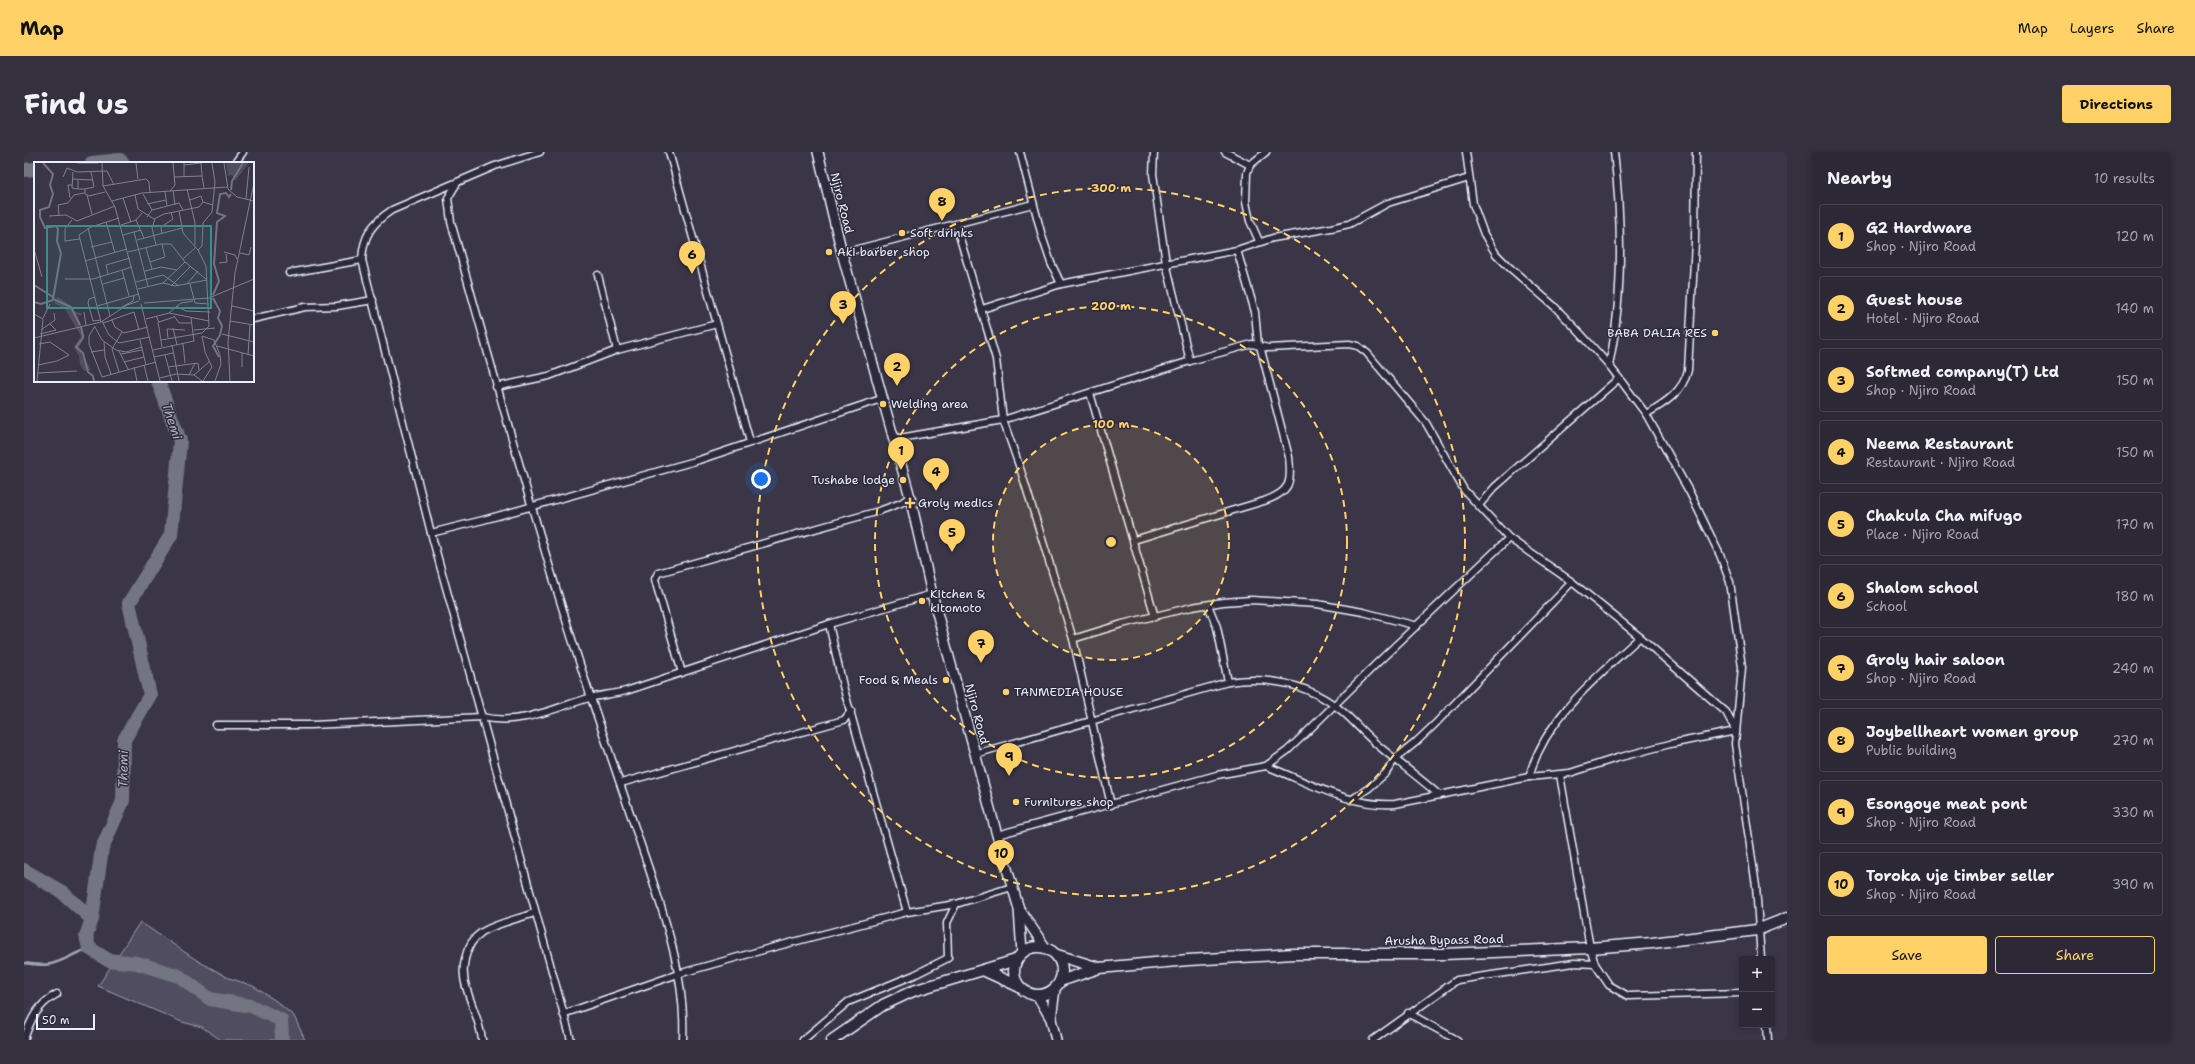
<!DOCTYPE html>
<html lang="en">
<head>
<meta charset="utf-8">
<style>
	body { margin:0; font-family:"Shantell Sans",sans-serif; background:#34303e; color:#f1f3f6 }
	.controls { position:absolute; right:12px; bottom:12px; display:grid; overflow:hidden; border-radius:4px; box-shadow:0 2px 6px #0003 }
	.controls button { width:36px; height:36px; display:grid; place-items:center; padding:0; border:0; border-bottom:1px solid #484451; background:#2c2836; color:#f1f3f6; font:20px sans-serif }
	.scale { position:absolute; left:12px; bottom:10px; width:59px; box-sizing:border-box; padding-left:4px; border:2px solid #e8f1f8; border-top:0; font-size:11px; line-height:14px; white-space:nowrap; color:#e8f1f8; -webkit-text-stroke:3px #2f2a3d; paint-order:stroke }
	.you { position:absolute; left:737px; top:327px; width:14px; height:14px; margin:-10px; border:3px solid #fff; border-radius:50%; background:#1a73e8; box-shadow:0 0 0 6px #1a73e833 }
	.badge { display:grid; place-items:center; width:26px; height:26px; border-radius:50%; background:#ffd166; color:#111; font-size:13px; font-weight:700 }
	.pin { position:absolute; translate:-50% -33px; filter:drop-shadow(0 1px 2px #0008) }
	.pin::after { content:''; position:absolute; top:21px; width:14px; height:12px; background:inherit; clip-path:polygon(0 0,100% 0,50% 100%) }
	.list { margin:0; padding:0; list-style:none }
	h2 { display:flex; justify-content:space-between; align-items:center; height:52px; margin:0; padding:0 16px; font-size:17px }
	h2 small { font-size:13px; font-weight:400; color:#a6a6ad }
	.list li { display:grid; grid-template-columns:26px 1fr auto; gap:12px; align-items:center; box-sizing:border-box; height:64px; margin:0 8px 8px; padding:0 8px; border:1px solid #484451; border-radius:4px }
	.list b { display:block; font-size:15px; white-space:nowrap }
	.list p { margin:0; font-size:13px; white-space:nowrap; color:#a6a6ad }
	.list em { font-size:13px; font-style:normal; color:#a6a6ad }
	.actions { display:flex; gap:8px; padding:12px 16px }
	.actions a { flex:1; padding:9px 0; border:1px solid #ffd166; border-radius:4px; text-align:center; font-size:14px; color:#ffd166 }
	.actions .main { background:#ffd166; color:#111 }
	.map { position:relative; flex:none; width:1763px; height:888px; overflow:hidden; border-radius:4px }
	header { display:flex; align-items:center; gap:24px; box-sizing:border-box; height:56px; padding:0 20px; background:#ffd166; color:#111 }
	header strong { font-size:19px }
	nav { display:flex; gap:22px; margin-inline-start:auto; font-size:14px }
	.intro { display:flex; align-items:center; justify-content:space-between; box-sizing:border-box; height:96px; padding:0 24px }
	h1 { margin:0; font-size:28px }
	.button { padding:10px 18px; border-radius:4px; background:#ffd166; color:#111; font-size:14px; font-weight:700 }
	main { display:flex; gap:24px; padding:0 24px }
	aside { flex:1; background:#2c2836; border-radius:4px; box-shadow:0 2px 6px #0003 }
	.map>svg:first-child { display:block }
	.green { fill:#504e5f; stroke:#9ca0ac }
	.lines { fill:none; stroke-linecap:round; stroke-linejoin:round }
	.stream { stroke:#a2a6b1; stroke-width:2.5 }
	.river { stroke:#737482; stroke-width:14 }
	.street-casing { stroke:#e8f1f8; stroke-width:9 }
	.secondary-casing { stroke:#e8f1f8; stroke-width:12 }
	.primary-casing { stroke:#e8f1f8; stroke-width:13 }
	.street { stroke:#2f2a3d; stroke-width:6 }
	.secondary { stroke:#2f2a3d; stroke-width:9 }
	.primary { stroke:#2f2a3d; stroke-width:10 }
	.ring { fill:none; stroke:#ffd166; stroke-width:2; stroke-dasharray:7 5 }
	.poi-dot { fill:#ffd166; stroke:#2f2a3d; stroke-width:1.5 }
	.labels { text-anchor:middle; dominant-baseline:central; stroke-width:3; stroke-linejoin:round; paint-order:stroke }
	.street-label { font-size:12px; fill:#e8f1f8; stroke:#2f2a3d }
	.poi-label { font-size:12px; fill:#e8f1f8; stroke:#2f2a3d; text-anchor:start }
	.water-label { font-size:13px; font-style:italic; fill:#aeb2bd; stroke:#2f2a3d }
	.inset-river { fill:none; stroke:#737482; stroke-width:2 }
	.inset-road { fill:none; stroke:#80818e; stroke-width:1 }
	.view { fill:#3a8f8a; fill-opacity:0.15; stroke:#3a8f8a; stroke-width:2 }
	.inset-edge { fill:none; stroke:#e8f1f8; stroke-width:2 }
	.centre { fill:#ffd166; stroke:#2f2a3d; stroke-width:2 }
	.ring-label { font-size:12px; text-anchor:middle; font-weight:bold; fill:#ffd166; stroke:#2f2a3d; stroke-width:3; stroke-linejoin:round; paint-order:stroke }
</style>
</head>
<body>
<header>
<strong>Map</strong>
<nav><a>Map</a><a>Layers</a><a>Share</a></nav>
</header>
<div class="intro"><h1>Find us</h1><a class="button">Directions</a></div>
<main>
<div class="map">
<svg width="1763" height="888" viewBox="0 0 1763 888">
	<rect width="100%" height="100%" fill="#3a3648"/>
	<filter id="ink" filterUnits="userSpaceOnUse"><feTurbulence type="fractalNoise" baseFrequency=".025" numOctaves="2"/><feDisplacementMap in="SourceGraphic" scale="8" xChannelSelector="R" yChannelSelector="G"/><feConvolveMatrix kernelMatrix="1 2 1 2 8 2 1 2 1" color-interpolation-filters="sRGB"/></filter>
	<g filter="url(#ink)">
		<polygon class="green" points="116,770 174,809 205,826 229,834 252,849 270,864 281,888 197,888 178,875 158,870 74,834"/>
		<g class="lines">
			<path class="stream" d="M0,811C33,817 36,807 65,796"/>
			<g class="river">
				<polyline points="68,11 96,8 99,11"/>
				<polyline points="0,18 11,17"/>
				<polyline points="134,229 156,289 147,383 105,451 126,543 100,588 99,649 78,696 68,767 62,784 65,796 84,808 113,811 155,824 186,847 227,854 257,868 258,888"/>
				<polyline points="0,718 38,740 68,767"/>
			</g>
			<g class="street-casing">
				<g id="street">
					<path d="M516,0L471,14L368,58C348,71 339,84 338,108L407,381L547,888"/>
					<polyline points="645,0 726,290"/>
					<polyline points="996,0 1018,84 1027,111 1037,132"/>
					<polyline points="1130,0 1129,22 1142,111 1166,209"/>
					<polyline points="1201,0 1226,13"/>
					<polyline points="1442,0 1449,52 1460,82 1472,102 1485,115 1530,154 1556,181 1585,213 1622,262 1666,341 1696,403 1706,430 1718,515 1711,592 1732,734 1737,807"/>
					<polyline points="211,11 219,0"/>
					<path d="M433,31L424,46L427,70C472,229 515,389 567,546C586,603 606,660 625,717C643,772 662,829 659,888"/>
					<polyline points="932,73 972,207 979,268 997,319 1049,487 1087,653"/>
					<polyline points="1235,89 1226,69 1222,50 1223,21 1226,13 1242,0"/>
					<polyline points="1213,98 1231,160 1234,193"/>
					<polyline points="818,101 1009,52"/>
					<polyline points="265,121 338,108"/>
					<polyline points="574,123 593,198"/>
					<polyline points="958,157 1037,132 1213,98 1249,86 1307,76 1325,72 1364,51 1445,26"/>
					<polyline points="229,167 281,155 313,154 349,148"/>
					<path d="M1585,213C1600,143 1598,70 1590,0"/>
					<polyline points="472,235 525,224 593,198 693,172"/>
					<polyline points="1066,241 1131,465"/>
					<path d="M1622,262C1641,251 1659,240 1664,218L1671,90L1672,0"/>
					<path d="M870,287L979,268L1166,209L1228,192L1244,196L1325,192L1334,194L1343,201L1402,271L1440,338L1485,386L1548,430L1616,485L1702,560L1712,579L1646,592L1593,606L1546,621L1505,625L1371,652C1325,655 1284,630 1242,614"/>
					<polyline points="1455,353 1471,335 1595,226"/>
					<polyline points="407,381 459,368 675,308 857,247"/>
					<path d="M1110,388L1240,349C1266,340 1268,331 1265,305L1236,194"/>
					<polyline points="1184,453 1193,475 1204,530"/>
					<polyline points="805,472 819,534 883,760"/>
					<polyline points="1049,487 1098,472 1168,455 1199,450 1227,448 1293,452 1339,460 1393,474"/>
					<polyline points="658,521 633,435 631,427 634,421 855,359 877,351 886,345"/>
					<path d="M192,573H287L458,565C495,574 530,556 565,546C577,543 590,542 602,539L805,472L908,442"/>
					<path d="M951,602L1204,530C1246,524 1285,532 1318,559C1331,570 1342,584 1356,595C1375,611 1396,626 1415,643"/>
					<polyline points="1536,623 1566,796 1571,812 1585,833 1604,844 1718,841"/>
					<path d="M1505,625C1521,566 1572,526 1616,485"/>
					<polyline points="597,631 820,568 827,559"/>
					<polyline points="1327,648 1345,636 1362,621 1371,607 1391,591 1411,572 1548,430"/>
					<polyline points="973,683 1193,623 1242,614 1263,599 1283,580 1351,513 1485,386"/>
					<polyline points="1384,861 1433,888"/>
					<polyline points="539,862 654,822 739,798 883,760 932,752 988,735"/>
					<polyline points="1743,873 1744,888"/>
					<path d="M0,888C6,868 14,852 33,842"/>
					<path d="M458,888C456,870 448,855 443,838C436,819 440,792 458,780C473,771 494,767 510,761"/>
					<polyline points="779,888 824,850 890,823 924,806 923,771 932,752"/>
					<polyline points="1349,888 1433,828 1550,811 1571,812"/>
				</g>
			</g>
			<g class="secondary-casing">
				<g id="secondary">
					<polyline points="794,0 818,101 886,345 908,442 973,683 995,757 998,801"/>
					<polyline points="996,758 1021,795"/>
					<polyline points="1013,843 1027,867 1032,888"/>
					<polyline points="1027,867 1031,837"/>
				</g>
			</g>
			<g class="primary-casing">
				<g id="primary">
					<circle cx="1014" cy="819" r="24"/>
					<polyline points="1033,803 1075,816"/>
					<polyline points="961,819 996,835"/>
					<polyline points="1036,829 1075,816 1164,808 1270,802 1419,802 1566,796 1628,791 1733,778 1763,766"/>
					<polyline points="808,888 859,853 889,839 992,808"/>
				</g>
			</g>
			<use href="#street" class="street"/>
			<use href="#secondary" class="secondary"/>
			<use href="#primary" class="primary"/>
		</g>
	</g>
	<circle cx="1087" cy="390" r="118" fill="#ffd166" fill-opacity=".12"/>
	<g class="ring">
		<circle cx="1087" cy="390" r="118"/>
		<circle cx="1087" cy="390" r="236"/>
		<circle cx="1087" cy="390" r="354"/>
	</g>
	<g class="poi-dot">
		<circle cx="878" cy="81" r="4"/>
		<circle cx="805" cy="100" r="4"/>
		<circle cx="1691" cy="181" r="4"/>
		<circle cx="859" cy="252" r="4"/>
		<circle cx="879" cy="328" r="4"/>
		<path d="M884 345h4v4h4v4h-4v4h-4v-4h-4v-4h4z"/>
		<circle cx="898" cy="449" r="4"/>
		<circle cx="922" cy="528" r="4"/>
		<circle cx="982" cy="540" r="4"/>
		<circle cx="992" cy="650" r="4"/>
	</g>
	<g class="labels">
		<g class="street-label">
			<text transform="translate(818 51) rotate(76)">Njiro Road</text>
			<text transform="translate(953 562) rotate(75)">Njiro Road</text>
			<text transform="translate(1420 788) rotate(-1)">Arusha Bypass Road</text>
		</g>
		<g class="poi-label">
			<text x="886" y="81">Soft drinks</text>
			<text x="813" y="100">Aki barber shop</text>
			<text x="1683" y="181" text-anchor="end">BABA DALIA RES</text>
			<text x="867" y="252">Welding area</text>
			<text x="871" y="328" text-anchor="end">Tushabe lodge</text>
			<text x="894" y="351">Groly medics</text>
			<text x="906" y="442">Kitchen &amp;<tspan x="906" dy="14">kitomoto</tspan></text>
			<text x="914" y="528" text-anchor="end">Food &amp; Meals</text>
			<text x="990" y="540">TANMEDIA HOUSE</text>
			<text x="1000" y="650">Furnitures shop</text>
		</g>
		<g class="water-label">
			<text transform="translate(148 269) rotate(72)">Themi</text>
			<text transform="translate(99 617) rotate(-89)">Themi</text>
		</g>
	</g>
	<g transform="translate(10 10)">
		<rect width="220" height="220" fill="#3a3648"/>
		<path d="M192,1H214V2L201,19L198,13L194,14ZM24,135L36,143L42,150L48,151L47,154L43,152L51,174L45,185L57,208L50,209L46,202L45,194L40,185L47,174L31,147L20,141Z" fill="#504e5f"/>
		<path class="inset-river" d="M9,1L19,12L16,23L19,32L15,45L6,48V55L11,66L22,64L24,67L23,79L27,91L19,137L37,145L46,163M197,28L198,19L209,1M0,123L19,135M179,133L185,119L180,102L183,60L191,54L183,51L186,32L192,31L195,35L197,32M179,136L186,149L184,156L188,164L186,173L179,184L185,195M0,140L7,142L19,138M47,164L49,176L42,185L49,191L54,210L59,214L60,219"/>
		<path class="inset-road" d="M43,1H64M68,1L69,24L81,45L106,138M102,1L104,17M150,1V14M167,1L168,14M190,1L194,27L203,35L220,39M150,3L167,1M39,10L38,26L44,27M29,15L33,6L43,10L73,9L80,23M140,15L168,14L170,26M38,17L58,18M44,18V27H51M69,24L112,17L115,20L116,31M153,27L161,61V83M139,28L141,43M136,29L141,23L139,1M131,30L133,44M51,31V27L60,25L57,10M109,32L118,48M53,33L58,52M101,33L104,47L120,57L130,52L165,45L169,40M36,36L34,23H38M89,36L97,60M212,37L215,5M156,38L167,34L169,40L179,43M78,39L108,31L193,25M113,42L132,38M25,53L24,43L34,41L40,33L50,31L55,34L71,30M15,54L32,53L43,59L81,44M113,55L118,48L145,41L149,48M121,57L118,66L122,83M38,58L31,67V79L46,77M102,58L110,76M72,60L81,91M87,63L102,58L108,51M54,66L76,154M100,70L114,124M128,72L127,65L139,57L137,50M89,73L107,68M103,78L148,66M57,85L78,80M112,86L118,107M0,87L8,115M164,88L168,84L169,61L178,50L181,20L178,1M94,90L127,82H137L151,100L172,117M190,90L201,93L203,97M206,91L215,93L217,85M149,97L162,85M51,99L93,87M116,100L131,95L128,82M185,101L193,100L192,92M88,108L95,134M111,109L127,105L143,108M74,112L72,103L96,96M31,117H59L98,105M102,120L129,113L145,124M129,121L141,124L173,118M69,122L90,116M153,122L164,109M156,122L161,141L175,142M137,124L157,104M104,127L129,121L151,100M61,135L55,137L54,141L59,159L67,158M110,141L175,136L220,117M107,142L126,219M63,144L105,132M142,144L152,149L176,150M198,144L220,149M86,146L99,139L100,134M50,150L52,164M135,151L147,141L159,139M0,152L9,157L3,219M122,154L125,160L140,155M140,154L145,161H157M9,156L16,142M112,157L135,151L175,159M77,158L100,150L105,168M68,159L75,173L85,181L116,175M196,159L220,163M67,160L45,73L57,65L85,56M124,160L128,185M69,161L78,158L81,165L90,171L114,165M61,164L55,174V182L68,215L122,200M61,165L68,178L82,188L92,190L108,185M139,166L143,183M7,168L21,158L20,151M160,168L181,166M6,172L22,168L16,162M188,172L220,180M168,174L180,178L186,193L187,202L181,219M168,174L171,190L178,205L169,219M0,176L67,160L93,143L105,139M134,176L133,167L151,168M106,178L112,203M127,178L168,171L175,164L172,104L164,88L149,71L145,49M70,180L71,195L77,212M149,182L151,201M138,183L145,219M183,184L220,194M119,188L160,179L157,156M85,189L94,207M57,190L70,188M208,191V205M87,192L108,188M131,193L138,219M214,193L216,163M120,195L139,191M90,200L110,195M4,203L23,199L35,193L16,180L5,182M110,203L114,219M100,205L103,219M134,205L164,201L165,208M85,210L78,187L88,170M4,211L43,209M155,213L161,201M160,213L176,199M126,216L142,212L160,213L168,219M196,219L194,179L201,111L220,21"/>
		<path class="view" d="M13,64H177V146H13Z"/>
		<rect width="220" height="220" class="inset-edge"/>
	</g>
	<circle cx="1087" cy="390" r="6" class="centre"/>
	<g class="ring-label">
		<text x="1087" y="40">300 m</text>
		<text x="1087" y="158">200 m</text>
		<text x="1087" y="276">100 m</text>
	</g>
</svg>
<div class="controls">
<button>+</button>
<button>−</button>
</div>
<div class="scale">50 m</div>
<div class="you"></div>
<div class="pin badge" style="left:877px;top:318px">1</div>
<div class="pin badge" style="left:873px;top:234px">2</div>
<div class="pin badge" style="left:819px;top:172px">3</div>
<div class="pin badge" style="left:912px;top:339px">4</div>
<div class="pin badge" style="left:928px;top:400px">5</div>
<div class="pin badge" style="left:668px;top:122px">6</div>
<div class="pin badge" style="left:957px;top:511px">7</div>
<div class="pin badge" style="left:918px;top:69px">8</div>
<div class="pin badge" style="left:985px;top:624px">9</div>
<div class="pin badge" style="left:977px;top:721px">10</div>
</div>
<aside>
<h2>Nearby<small>10 results</small></h2>
<ul class="list">
<li><span class="badge">1</span><div><b>G2 Hardware</b><p>Shop · Njiro Road</p></div><em>120 m</em></li>
<li><span class="badge">2</span><div><b>Guest house</b><p>Hotel · Njiro Road</p></div><em>140 m</em></li>
<li><span class="badge">3</span><div><b>Softmed company(T) Ltd</b><p>Shop · Njiro Road</p></div><em>150 m</em></li>
<li><span class="badge">4</span><div><b>Neema Restaurant</b><p>Restaurant · Njiro Road</p></div><em>150 m</em></li>
<li><span class="badge">5</span><div><b>Chakula Cha mifugo</b><p>Place · Njiro Road</p></div><em>170 m</em></li>
<li><span class="badge">6</span><div><b>Shalom school</b><p>School</p></div><em>180 m</em></li>
<li><span class="badge">7</span><div><b>Groly hair saloon</b><p>Shop · Njiro Road</p></div><em>240 m</em></li>
<li><span class="badge">8</span><div><b>Joybellheart women group</b><p>Public building</p></div><em>270 m</em></li>
<li><span class="badge">9</span><div><b>Esongoye meat pont</b><p>Shop · Njiro Road</p></div><em>330 m</em></li>
<li><span class="badge">10</span><div><b>Toroka uje timber seller</b><p>Shop · Njiro Road</p></div><em>390 m</em></li>
</ul>
<div class="actions"><a class="main">Save</a><a>Share</a></div>
</aside>
</main>
</body>
</html>
